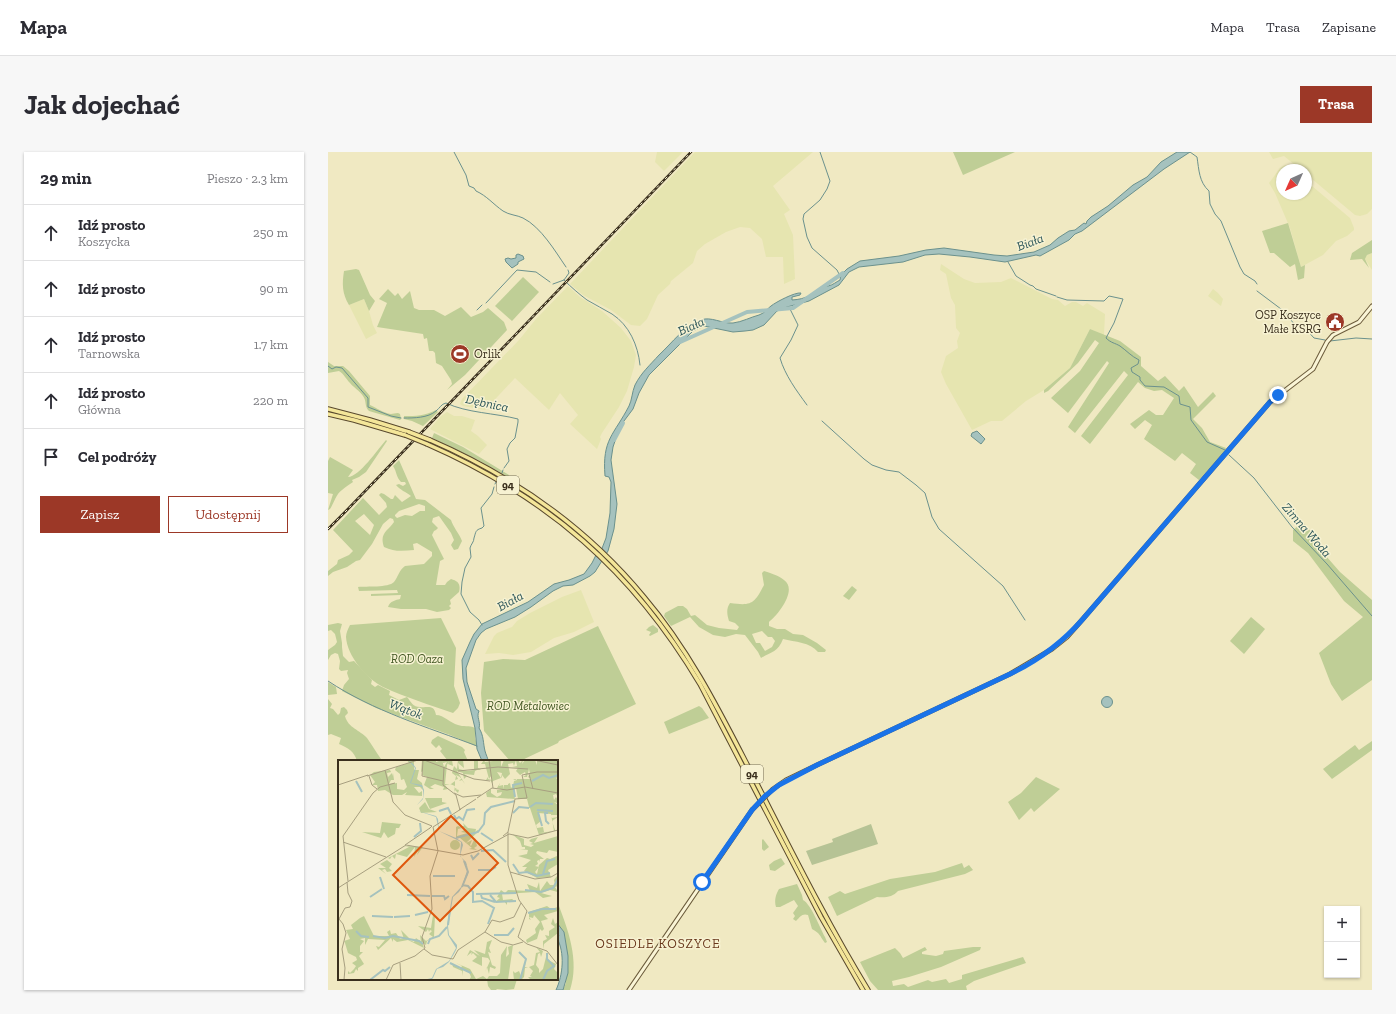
<!DOCTYPE html>
<html lang="pl">
<head>
<meta charset="utf-8">
<style>
	body { margin:0; font-family:"Zilla Slab",serif; background:#f7f7f7; color:#2b2b33 }
	.controls { position:absolute; right:12px; bottom:12px; display:grid; overflow:hidden; border-radius:0px; box-shadow:0 1px 3px #0004 }
	.controls button { width:36px; height:36px; display:grid; place-items:center; padding:0; border:0; border-bottom:1px solid #e1e1e2; background:#fff; color:#2b2b33; font:20px sans-serif }
	.compass { position:absolute; left:948px; top:12px; width:36px; height:36px; border-radius:50%; background:#fff; box-shadow:0 1px 3px #0004; rotate:225deg }
	.stop { position:absolute; width:12px; height:12px; margin:-9px; border:3px solid #1a73e8; border-radius:50%; background:#fff }
	.stop.end { background:#1a73e8; border-color:#fff; box-shadow:0 1px 4px #0008 }
	.list { margin:0; padding:0; list-style:none }
	h2 { display:flex; justify-content:space-between; align-items:center; height:52px; margin:0; padding:0 16px; font-size:17px }
	h2 small { font-size:13px; font-weight:400; color:#7c7c81 }
	.list li { display:grid; grid-template-columns:26px 1fr auto; gap:12px; align-items:center; box-sizing:border-box; height:56px; padding:0 16px; border-top:1px solid #e1e1e2 }
	.list b { display:block; font-size:15px; white-space:nowrap }
	.list p { margin:0; font-size:13px; white-space:nowrap; color:#7c7c81 }
	.list em { font-size:13px; font-style:normal; color:#7c7c81 }
	.actions { display:flex; gap:8px; padding:12px 16px }
	.actions a { flex:1; padding:9px 0; border:1px solid #9c3827; border-radius:0px; text-align:center; font-size:14px; color:#9c3827 }
	.actions .main { background:#9c3827; color:#fff }
	.icon { flex:none; width:22px; height:22px; fill:none; stroke:currentColor; stroke-width:2; stroke-linecap:round; stroke-linejoin:round }
	.map { position:relative; flex:none; width:1044px; height:838px; overflow:hidden; border-radius:0px }
	header { display:flex; align-items:center; gap:24px; box-sizing:border-box; height:56px; padding:0 20px; background:#fff; border-bottom:1px solid #e1e1e2 }
	header strong { font-size:19px }
	nav { display:flex; gap:22px; margin-inline-start:auto; font-size:14px }
	.intro { display:flex; align-items:center; justify-content:space-between; box-sizing:border-box; height:96px; padding:0 24px }
	h1 { margin:0; font-size:28px }
	.button { padding:10px 18px; border-radius:0px; background:#9c3827; color:#fff; font-size:14px; font-weight:700 }
	main { display:flex; gap:24px; padding:0 24px }
	aside { flex:1; background:#fff; border-radius:0px; box-shadow:0 1px 3px #0004 }
	.map>svg:first-child { display:block }
	.farmland { fill:#e6e5b0 }
	.green { fill:#bfce96; fill-rule:evenodd }
	.cemetery { fill:#b6c395 }
	.water { fill:#a5c2be; stroke:#6b918d }
	.lines { fill:none; stroke-linecap:round; stroke-linejoin:round }
	.stream { stroke:#6b918d; stroke-width:1 }
	.river { stroke:#a5c2be; stroke-width:4 }
	.secondary-casing { stroke:#6c5c3c; stroke-width:5 }
	.primary-casing { stroke:#58482d; stroke-width:5.5 }
	.secondary { stroke:#faf5d6; stroke-width:3 }
	.primary { stroke:#f4e699; stroke-width:3.5 }
	.rail-casing { stroke:#3a2f1d; stroke-width:2.5 }
	.rail { stroke:#f7f2d2; stroke-width:1; stroke-dasharray:3; stroke-linecap:butt }
	.secondary-bridge-casing { stroke:#6c5c3c; stroke-width:5; stroke-linecap:butt }
	.primary-bridge-casing { stroke:#58482d; stroke-width:5.5; stroke-linecap:butt }
	.secondary-bridge { stroke:#faf5d6; stroke-width:3 }
	.primary-bridge { stroke:#f4e699; stroke-width:3.5 }
	.route { stroke:#1a73e8; stroke-width:5 }
	.labels { text-anchor:middle; dominant-baseline:central; stroke-width:3; stroke-linejoin:round; paint-order:stroke }
	.shield { fill:#f7f2d2; stroke:#736a53; stroke-width:1 }
	.shield-label { font-size:11px; font-weight:bold; fill:#3a2f1d }
	.poi-label { font-size:12px; fill:#3a2f1d; stroke:#f7f2d2; text-anchor:end }
	.park-label { font-size:12px; font-style:italic; fill:#425723; stroke:#f7f2d2 }
	.water-label { font-size:13px; font-style:italic; fill:#2c565a; stroke:#f7f2d2 }
	.neighbourhood-label { font-size:13px; letter-spacing:1px; fill:#68371b; stroke:#f7f2d2 }
	.inset-river { fill:none; stroke:#a5c2be; stroke-width:2 }
	.inset-road { fill:none; stroke:#a79f80; stroke-width:1 }
	.view { fill:#df570d; fill-opacity:0.15; stroke:#df570d; stroke-width:2 }
	.inset-edge { fill:none; stroke:#3a2f1d; stroke-width:2 }
</style>
</head>
<body>
<header>
<strong>Mapa</strong>
<nav><a>Mapa</a><a>Trasa</a><a>Zapisane</a></nav>
</header>
<div class="intro"><h1>Jak dojechać</h1><a class="button">Trasa</a></div>
<main>
<aside>
<h2>29 min<small>Pieszo · 2.3 km</small></h2>
<ul class="list">
<li><svg class="icon" aria-label="ahead" viewBox="0 0 24 24"><path d="M12 20V5M6 11l6-6 6 6"/></svg><div><b>Idź prosto</b><p>Koszycka</p></div><em>250 m</em></li>
<li><svg class="icon" aria-label="ahead" viewBox="0 0 24 24"><path d="M12 20V5M6 11l6-6 6 6"/></svg><div><b>Idź prosto</b></div><em>90 m</em></li>
<li><svg class="icon" aria-label="ahead" viewBox="0 0 24 24"><path d="M12 20V5M6 11l6-6 6 6"/></svg><div><b>Idź prosto</b><p>Tarnowska</p></div><em>1.7 km</em></li>
<li><svg class="icon" aria-label="ahead" viewBox="0 0 24 24"><path d="M12 20V5M6 11l6-6 6 6"/></svg><div><b>Idź prosto</b><p>Główna</p></div><em>220 m</em></li>
<li><svg class="icon" aria-label="arrive" viewBox="0 0 24 24"><path d="M6 21V4h12l-3 4 3 4H6"/></svg><div><b>Cel podróży</b></div></li>
</ul>
<div class="actions"><a class="main">Zapisz</a><a>Udostępnij</a></div>
</aside>
<div class="map">
<svg width="1044" height="838" viewBox="0 0 1044 838">
	<rect width="100%" height="100%" fill="#f0e9c2"/>
	<g class="farmland">
		<polygon points="329,0 355,0 336,19 327,10"/>
		<polygon points="367,0 485,0 445,34 462,58 456,62 465,83 467,127 456,132 455,105 438,105 434,87 422,76 412,75 398,80 377,92 369,99 365,111 343,129 342,132 330,143 319,167 312,174 303,173 283,158 255,143 242,132"/>
		<polygon points="941,0 1044,0 1044,57 1039,62 1032,64 1027,63 978,22 978,18 973,18 956,4 945,7"/>
		<polygon points="957,13 964,18 954,18 954,42 978,42 978,29 1022,66 1026,76 1026,78 1019,84 1008,89 995,103 973,115 962,76 947,41 941,31 952,16"/>
		<polygon points="1044,101 1044,118 1037,107 1039,103"/>
		<polygon points="613,112 636,127 647,131 673,130 683,126 724,147 730,148 737,154 744,150 748,150 755,154 759,151 777,162 776,183 762,177 742,216 716,238 698,249 674,269 663,269 644,278 618,232 613,220 618,204 630,196 629,189 632,181 628,176 627,153 623,146 618,122 612,118"/>
		<polygon points="240,134 252,145 274,159 293,176 303,189 308,203 306,215 299,239 291,255 274,281 272,285 273,287 269,297 242,272 250,263 232,241 221,258 187,226 157,258 135,254 132,252 134,247 191,188 208,167"/>
		<polygon points="885,137 890,141 895,147 893,154 880,144"/>
		<polygon points="36,147 41,159 45,173 49,181 38,187 21,153"/>
		<polygon points="119,260 126,264 134,264 147,268 143,279 150,284 159,293 151,302 102,277 112,265"/>
		<polygon points="253,438 266,470 246,480 226,486 203,500 185,503 171,501 157,502 166,484 169,481 184,475 189,469 202,461 234,445"/>
	</g>
	<g class="green">
		<polygon points="625,0 687,0 635,23"/>
		<polygon points="960,71 973,115 977,113 976,126 970,128 967,112 962,115 946,101 942,101 934,79"/>
		<polygon points="1044,88 1044,101 1039,103 1037,107 1041,116 1034,107 1022,108 1024,101"/>
		<path d="M28,117L31,118L42,143L47,149L41,159L36,147L21,153C14,141 14,132 16,119Z"/>
		<polygon points="195,125 211,140 184,169 167,154"/>
		<polygon points="60,137 67,144 70,141 74,147 82,139 86,156 91,158 106,158 117,164 133,155 143,165 155,160 160,156 176,170 179,178 137,223 119,238 124,232 123,228 114,214 108,211 107,201 105,199 101,199 99,186 96,187 95,182 49,175 59,151 51,147"/>
		<polygon points="762,177 792,189 813,205 813,214 830,229 837,224 851,239 856,234 870,255 885,240 888,244 865,267 874,276 882,290 898,296 896,300 871,328 862,321 868,312 854,301 847,309 816,287 824,273 817,268 807,277 802,272 821,258 828,263 835,263 846,246 834,238 826,239 817,236 810,230 762,292 753,284 800,223 796,219 747,281 740,275 781,211 779,209 740,261 723,246 752,219 771,191 767,188 750,211 720,239 716,241 716,238 742,216"/>
		<path d="M0,210L6,214H15L21,219L42,244V253C49,256 55,261 63,262C65,262 67,261 70,261L72,262L73,267L72,268L41,259C36,254 39,249 35,244C32,239 25,235 22,231C18,227 16,222 11,219L0,221Z"/>
		<path d="M108,258L110,260L95,274L84,269L76,267V264C89,264 96,264 108,258Z"/>
		<polygon points="106,281 135,295 181,323 180,325 150,308 104,286"/>
		<path d="M58,288L59,289L38,320L31,325L24,328L25,330C21,333 17,335 14,338C8,342 6,351 2,357L0,358L5,342L0,341V309L2,305L25,318L20,325C31,325 50,297 58,288Z"/>
		<path d="M71,308L88,347L97,348L123,368C125,375 131,381 134,389L130,397L126,398L123,393L126,388L123,381L111,364L105,366L104,370L110,376L108,378L106,379L104,383L116,407L112,409L108,433H117L119,430L123,427C130,429 133,432 131,440L122,448L123,452L121,454L123,456L121,458L109,460L98,457H73L60,455C62,449 68,448 72,447L73,443L43,444V442L70,441L69,438L31,439L30,435C39,434 60,436 66,430C70,425 71,418 77,414L96,412L104,404V400L89,391L85,392L86,398C75,399 66,400 56,395C51,381 60,379 66,370L65,367L62,366L55,372L44,392L32,408L28,409L19,415L5,420L0,424V419L9,412L10,408L21,403L25,399L5,378L35,346L51,363L59,355L58,351L51,343L53,341L56,342L63,347H65L67,343L74,350L83,344C78,340 72,338 68,333L71,332L75,334L78,332L77,330H73C68,325 69,320 65,314ZM91,352L97,354V359H92L84,364L77,363L69,366L67,364V363L71,359ZM36,362L46,373L42,383L27,369Z"/>
		<polygon points="975,370 993,392 991,396 1012,420 1044,448 1044,528 1014,549 1003,532 991,501 1035,465 1016,449 980,401 965,389 965,378"/>
		<path d="M436,419C442,421 450,423 456,428C470,438 450,463 441,470V474L449,477H457L465,482L475,483L489,491L498,498L497,500H490C482,490 467,490 455,487C450,500 443,500 433,506L430,500L417,483L408,482L397,485L385,483L371,475L362,465L343,474L336,464L337,461L350,454H355L359,457L363,464L367,463L379,473L391,476L409,478L411,475L407,471L401,469C399,462 398,457 402,451C424,454 426,452 436,433L434,421ZM434,479L440,485H444L447,489L444,495L437,499L432,491H428L424,482Z"/>
		<polygon points="524,434 529,438 521,448 515,444"/>
		<polygon points="923,465 937,477 916,502 902,489"/>
		<path d="M113,466L128,496L126,534L132,551L130,556L125,561C102,553 77,545 55,535C39,527 19,504 18,485C18,481 20,477 22,473Z"/>
		<path d="M10,471L14,472L12,479L14,491V495L15,504L21,510L26,509L44,528L43,532L47,535L50,533L62,539L61,543L71,548L79,545C83,550 85,555 92,555C100,556 106,552 108,563C116,563 122,571 130,573C135,575 141,573 147,576V586L150,595L122,583L48,556L14,539L16,533L21,527L19,521L20,518L13,519L11,517L12,509L10,502L7,501L3,503L0,508V498L7,493L9,490L7,482L3,478L0,479V473Z"/>
		<polygon points="325,473 330,477 330,480 322,484 321,483 323,480 318,478 321,475"/>
		<polygon points="270,474 308,552 231,589 230,591 192,609 182,609 156,579 153,541 156,510 175,507 197,508"/>
		<polygon points="0,530 8,535 9,542 0,543"/>
		<path d="M0,547L4,552L2,556L5,557L10,563L12,561L13,556L16,555L19,558L20,561L17,564C20,576 32,578 39,586C44,593 48,600 53,607L51,609H29C26,599 20,596 11,592L13,586L3,582L0,583Z"/>
		<polygon points="371,554 374,556 381,566 341,582 336,570"/>
		<polygon points="110,584 134,595 137,598 136,600 140,609 120,609 112,599 114,597 111,593 108,596 103,591 104,588"/>
		<polygon points="1044,589 1044,598 1004,627 995,617 1027,593 1031,598"/>
		<polygon points="708,625 732,637 706,660 703,656 691,668 680,650 693,641"/>
		<polygon points="435,687 441,695 436,699 434,697 434,688"/>
		<polygon points="453,706 457,712 447,719 442,718 441,713 446,709"/>
		<path d="M634,711L636,716L641,713L645,718L637,722L570,739C565,745 557,746 549,745L509,764L500,745L512,739L517,742L562,727L607,720Z"/>
		<path d="M469,732L474,743L475,748C483,752 492,776 497,785L499,790L497,791C491,783 493,782 484,777L480,763C474,761 472,765 468,769L465,767L467,764L465,761L470,754L466,748L452,755H448C446,748 448,742 451,737Z"/>
		<path d="M229,749C240,777 252,809 242,838H235L238,831V793L236,780L229,771Z"/>
		<polygon points="597,795 599,798 594,800 594,802 608,804 615,802 616,799 645,795 653,795 652,798 613,815 581,825 564,829 565,834 576,832 580,835 600,828 604,830 618,827 621,831 634,827 634,823 695,805 698,811 646,829 638,834 639,838 550,838 542,829 532,810 567,796 572,801 575,806"/>
		<polygon points="159,827 189,827 186,837 178,838 169,837 168,838 163,838 160,834"/>
	</g>
	<polygon class="cemetery" points="543,672 550,692 484,713 478,699 505,690 504,687"/>
	<g class="water">
		<path d="M849,0H862L836,17L754,79L747,82L741,88L712,104L708,103L677,110L642,105L611,102L597,103L575,110L531,115L521,120L511,133L481,149L459,155L449,159L436,173L425,178L417,179L405,180L376,174L365,179L321,223L311,241L305,257L293,273L289,283L285,295L283,308L289,352L286,377L280,399L267,420L262,424L245,433L235,434L225,439L203,455L187,465L158,477L153,481L148,488L138,516L139,530L148,557L151,559C148,565 153,570 151,576C156,584 155,591 157,599C158,603 160,606 160,609H154L149,597L147,576L135,527L134,508L142,490L146,482L154,472L200,450L226,432L241,428L256,422L264,411L268,403L273,399L278,386L282,361L283,330L281,325L277,324C274,287 286,283 301,254C304,248 304,240 307,233C313,221 322,213 331,203C345,190 355,175 373,168C383,164 394,172 405,171C414,170 423,165 431,163C437,161 439,157 443,154C448,150 467,140 473,141L472,143L464,145V148C479,147 482,143 494,136C498,133 496,135 500,134C505,133 508,130 512,128L513,123L519,117L532,109L571,104L598,98L616,96L666,103L679,104L706,100L722,93L730,86L741,79L747,78L756,71L758,72L759,69L763,65L780,54L805,33L819,25L833,10Z"/>
		<polygon points="190,102 195,104 196,107 190,110 190,112 184,116 178,110 177,107 180,106 183,107 188,106 188,103"/>
		<polygon points="649,279 657,287 653,292 643,284 644,281"/>
		<circle cx="779" cy="550" r="5.5"/>
		<path d="M229,771L236,780L240,804V821L235,838H228C235,823 237,801 229,786L231,783L229,781Z"/>
	</g>
	<g class="lines">
		<g class="stream">
			<path d="M126,0L138,23L141,34L146,36L148,39C159,44 165,52 175,59C181,63 189,63 195,66C213,75 227,99 238,115"/>
			<polyline points="492,0 502,29 499,37 492,48 476,62 475,67 479,85 484,96 509,118 512,124"/>
			<path d="M862,0L869,5C871,18 871,30 881,39L882,52L887,62L893,69L912,115L916,122L927,129L929,132"/>
			<polyline points="680,110 688,124 702,133 705,134 708,137 728,144"/>
			<path d="M236,128C243,135 251,142 259,148C267,153 276,157 284,162C301,173 310,193 312,213"/>
			<polyline points="225,132 236,128 241,121 240,118"/>
			<polyline points="929,139 957,160 966,172 976,175 986,186 997,188"/>
			<path d="M729,145L739,148L776,149L781,144L795,147L786,171L778,186C783,191 787,191 792,194C799,199 803,204 811,208L810,212L803,216L804,220L812,225V228L817,234L836,235L851,244L852,252L862,255L863,268L879,290L897,298"/>
			<polyline points="158,151 189,118 208,120 222,130"/>
			<path d="M465,156L462,157L470,173L463,188L452,206C457,223 468,238 479,253"/>
			<polyline points="149,158 154,153"/>
			<polyline points="1002,189 1028,186 1044,187"/>
			<polyline points="0,214 4,217 8,215 14,216 40,246 40,255 63,264 73,266"/>
			<path d="M76,266C86,266 100,266 108,259C112,256 113,252 118,251C139,261 167,261 190,267V270L187,286L182,291L179,297L181,309L176,316"/>
			<polyline points="494,269 536,307 544,313 558,318 571,320 588,333 597,341 604,365 611,377 675,434 697,468"/>
			<polyline points="901,303 926,326 964,375 999,412 1044,464"/>
			<polyline points="174,321 175,318"/>
			<polyline points="167,332 168,330"/>
			<path d="M154,473L151,468L142,460L133,442L134,430L137,416L143,405L142,396C143,392 146,390 146,386C148,380 147,378 154,376L156,374L153,356L164,342L166,335"/>
			<path d="M0,529C45,559 99,575 149,594"/>
		</g>
		<g class="river">
			<polyline points="350,191 419,160 465,156 515,121"/>
			<polyline points="286,288 295,271"/>
		</g>
		<g class="secondary-casing">
			<g id="secondary">
				<polyline points="445,637 458,628 489,613 682,522 724,497 739,485 754,468 942,250 985,217 999,190 1005,183 1031,170 1044,154"/>
				<polyline points="301,838 424,658"/>
			</g>
		</g>
		<g class="primary-casing">
			<g id="primary">
				<polyline points="0,257 42,268 81,280"/>
				<polyline points="0,262 26,268 77,283"/>
				<path d="M102,288C185,324 259,376 316,445C362,499 393,562 425,624C462,696 498,769 540,838"/>
				<path d="M99,292C220,345 304,418 372,532L493,765L535,838"/>
			</g>
		</g>
		<use href="#secondary" class="secondary"/>
		<use href="#primary" class="primary"/>
		<g class="rail-casing">
			<polyline id="rail" points="0,377 19,358 363,0"/>
		</g>
		<use href="#rail" class="rail"/>
		<g class="secondary-bridge-casing">
			<polyline id="secondary-bridge" points="424,658 445,637"/>
		</g>
		<g class="primary-bridge-casing">
			<g id="primary-bridge">
				<polyline points="81,280 102,288"/>
				<polyline points="77,283 99,292"/>
			</g>
		</g>
		<use href="#secondary-bridge" class="secondary-bridge"/>
		<use href="#primary-bridge" class="primary-bridge"/>
	</g>
	<g class="lines">
		<path class="route" d="M374,730L424,658L437,644L451,633L489,613L682,522C711,508 733,492 754,468L942,250L950,243"/>
	</g>
	<defs>
		<g id="civic-disc" transform="scale(1)"><circle r="9.5" fill="#9c3827" stroke="#f7f2d2"/><path d="M-.6-6.5H3V-4.5H.6V-3L4-1V1h2V6H-6V1h2V-1L-.6-3ZM-1.2 2.5V6h2.4V2.5Z" fill="#fff"/></g>
		<g id="stadium-disc" transform="scale(1)"><circle r="9.5" fill="#9c3827" stroke="#f7f2d2"/><path d="M0-5a6.5 5 0 1 0 0 10a6.5 5 0 1 0 0-10ZM-3.5-1.8h7v3.6h-7Z" fill="#fff"/></g>
	</defs>
	<g fill-rule="evenodd">
		<use href="#civic-disc" x="1007" y="170"/>
		<use href="#stadium-disc" x="132" y="202"/>
	</g>
	<g class="labels">
		<g class="shield">
			<rect x="169" y="324" width="22" height="18" rx="3"/>
			<rect x="413" y="613" width="22" height="18" rx="3"/>
		</g>
		<g class="shield-label">
			<text x="180" y="333">94</text>
			<text x="424" y="622">94</text>
		</g>
		<g class="poi-label">
			<text x="993" y="163">OSP Koszyce<tspan x="993" dy="14">Małe KSRG</tspan></text>
			<text x="146" y="202" text-anchor="start">Orlik</text>
		</g>
		<g class="park-label">
			<text x="89" y="507">ROD Oaza</text>
			<text x="200" y="554">ROD Metalowiec</text>
		</g>
		<g class="water-label">
			<text transform="translate(702 90) rotate(-21)">Biała</text>
			<text transform="translate(363 174) rotate(-24)">Biała</text>
			<text transform="translate(159 251) rotate(12)">Dębnica</text>
			<text transform="translate(979 378) rotate(49)">Zimna Woda</text>
			<text transform="translate(182 449) rotate(-29)">Biała</text>
			<text transform="translate(78 557) rotate(21)">Wątok</text>
		</g>
		<g class="neighbourhood-label">
			<text x="330" y="791">OSIEDLE KOSZYCE</text>
		</g>
	</g>
	<g transform="translate(10 608)">
		<rect width="220" height="220" fill="#f0e9c2"/>
		<path d="M69,0H76V10H81L79,19L84,23L85,30L82,27H76L81,33L84,31V36L67,35L69,32L64,35H55L47,30L40,31L39,25H34L37,22L32,15L36,12L52,10L53,12L49,13L50,17L54,13L55,16V13L56,20H53L51,24L59,23V29L66,30L69,27L66,19L63,20L62,14L57,10L58,7L71,3ZM84,0H98V2L104,0L106,7L109,2L105,3L104,0H114L115,6L110,4L111,1L109,5L107,24H113L117,21L118,16L114,13L116,6L119,9L120,0H125L126,8L120,3L121,9L129,11L136,10V0H140V8L143,10H136H139L137,11L136,15L126,14L129,16L126,19L125,13L119,11L127,24L124,20L121,21L124,18L118,15L120,19L117,20V28H119L117,29L121,30L120,33L117,30L116,32L117,26L112,24L107,25L110,29L105,30L106,27L97,24L92,27L96,29H92L86,25L89,17L84,15L85,11L83,12ZM146,0L147,2L163,0V7L166,0H180L182,3L185,0L184,4L187,0H197L199,5V0H220V17L218,18L220,20L217,22L220,20V37L218,34L215,35L216,40L218,37L220,40L219,43L216,42L220,45V55H213L214,58L220,57L214,61L217,70H220L201,75L192,48H186L191,47L189,39H177H180L178,28L175,29L177,39L149,37L148,33L153,29V33L159,37L163,35L164,32L159,33V30H166L159,28L162,23L161,26L165,25L166,29V25H170V28V24L172,23L173,28L175,26L176,21L179,20V19L177,20L175,19H193L190,17L192,14L191,9L189,17H185L188,15L187,12L182,15L178,11L180,8L174,7L179,6L178,0L176,6L175,3L170,4L172,14L167,19L164,15V17L163,18L164,13L159,12L163,18L155,21L156,24L155,21L154,23L152,20H148L150,17V19L154,20L153,16L151,19L147,4H143ZM200,53L213,54L216,71L201,73L206,72L205,67L199,68L198,65L203,61ZM87,38H104V42L109,43L92,49ZM87,42L91,49L99,52L83,53L81,48ZM44,62L63,64L61,68H58L57,74L50,78L46,72L43,78L24,72L42,73ZM125,63L130,68L138,69L137,74L139,70L141,71L128,83L134,80L132,85L133,86L137,78L139,86L136,88L139,90L131,89L134,88L122,78H118V67L120,66L124,68L120,69L119,76L129,73L123,72L128,69L123,66H126ZM174,74L186,79V85L193,87L196,85L192,84L195,83L191,81L193,79L200,77L196,83L220,76V92L211,90L209,93L199,91L198,93L206,99H202L201,102V100L199,101L200,104L197,106L201,107L197,112L199,114L201,105L209,98L212,99L219,96L220,104L210,110L213,117L199,118L186,111L189,107H184L193,100L180,96L189,94L190,90L182,89H187V87H184L182,81ZM112 85a5 5 0 1 1 10 0a5 5 0 1 1-10 0ZM66,86L85,87L79,95L81,89L76,97L77,87L69,97L58,94L57,99L54,96L52,99L50,98L71,87ZM49,100L54,104L51,108L54,111L49,112L47,109L44,110L48,114L40,108H48L42,104ZM219,116L220,126L217,127L220,132L212,130L203,133L214,136L205,138L197,132L164,134L165,140L174,139L178,142H169V145L166,141L157,142L162,138L159,137L163,130L167,133L170,130L192,131L189,124L199,128L201,122L202,131L209,121L212,125H217L216,120ZM209,146L213,149L220,147V151L206,155L210,159L203,161L206,169L204,171L202,169L199,179L189,183L188,180L198,173L197,169L202,162L196,155L195,158L191,157L193,160L191,159V152ZM95,155H97L96,177L89,181L88,185L84,182L86,188L70,180L59,182L55,179V182L53,178L40,190L38,186L41,187L47,180L30,179L27,185V178L22,179L26,181L22,186V192H25L21,196L26,204L20,208V211L18,209L16,213L10,214V211L12,213L16,209L18,206L14,203L19,200L18,197L10,193L7,183L6,181L12,179L8,170L15,169L13,165L22,158L26,156L36,176H51L49,172L52,170L53,174L58,173L62,179H66L63,170L71,178L69,179L76,182L78,178L83,182L82,175L88,181L95,177L91,174L94,171L92,170L91,172L90,169L88,172L80,166L93,168ZM215,158L217,164L220,162V173L206,184L205,189V181L209,179L207,175L211,176V171L217,167L213,164ZM154,180L151,188L153,193L150,192L154,205L158,207L157,209L152,207L151,214L149,207L147,212L152,201L150,198L144,197V206L134,201L139,197L135,193L133,195L134,192L129,196L132,190L142,196L136,190L147,194L149,182ZM175,185L170,220H131L133,217L131,212L125,210L124,216V211L115,207L114,203L122,209L124,206L118,203L132,209L138,219L145,216L149,219L151,216H159L162,213L163,195L169,186L168,197L171,194L170,187ZM198,187L205,191L203,197L202,193L200,194L198,205L201,209V213L205,209L209,193L210,200L218,204L216,209L220,213V220H193L190,217H194L192,216L195,211L191,207L196,205L198,193L202,192ZM188,200L187,207H190L187,208L186,217L183,220H176L175,211L177,213L181,211L183,216Z" fill="#bfce96" fill-rule="evenodd"/>
		<path d="M70,0L75,4L78,8L73,23L84,25L86,30L85,39L79,45L80,51L98,56L100,59L101,71L118,78L124,82L125,85L122,96L128,102L130,109V114L124,127L121,132L115,137L111,161L110,166L111,175L119,185V188L116,194L111,202L105,207L99,209L95,218L93,220H85L94,218L98,209L111,201L118,188L110,175L109,166L114,137L124,126L130,108L122,95L123,82L101,71L98,57L80,51L79,45L85,38V30L84,27L72,23L77,8Z" fill="#a5c2be"/>
		<path class="inset-river" d="M18,21L24,32M194,21L205,15L211,18L220,15M177,37L175,25L184,23M192,47L198,43L215,44M199,50L215,51M101,51L110,48L113,54M200,52L204,66M175,53L181,47L191,48M210,53H207L208,61L211,64M116,55L118,59L121,57L125,60L129,50L137,49M143,73L155,81M76,77L83,71L82,63M118,78L140,72L146,64L147,53L153,47L177,41M143,91L155,90L168,102M133,95L135,99L141,93M175,104L181,113L189,112L199,116L212,113M140,110H153L158,107M205,114L209,101L217,99M95,116H117M42,117L46,129M124,125L130,126L135,132V142L144,141L156,148L150,164M124,127L130,112L126,101M187,130L203,132L215,128L220,119M138,134L178,133M69,135L92,136M143,135L144,138L157,142M152,135L158,142L178,141M94,136H106L107,139L111,136M32,137L44,129M190,153L204,149H218M77,155L90,152M34,156L55,157M56,157L72,156M110,165L112,150M18,171L23,176L31,177M156,175H170L176,168M35,176L47,178L55,176L81,181L85,184M90,184L92,179L101,176L109,167M181,192L188,199L182,220M112,203L133,213M32,220L45,210L47,211L52,207M205,220L209,211L216,206L209,199V193"/>
		<path class="inset-road" d="M85,0L84,16L105,21M86,0L136,19L152,21M151,0L155,28M162,0H177M196,0L220,5M106,7L105,25L118,35L122,50M47,10L55,42L67,55L94,66L91,69M120,11L160,7L190,9M199,12H220M191,14L195,29M29,16L80,0M31,16L34,25L39,29M0,25L30,15M154,28L169,30L187,27L220,33M116,33L125,37L143,35M139,38L154,28M121,50L138,39M170,72L177,39L189,38L184,15L199,12M165,76L170,72V105L181,140L189,151L180,177L189,184L209,191L220,205M5,82L48,97M67,85L92,68M172,112L197,119L213,117L220,113M10,121L5,76L35,33L42,27L57,23M0,128L68,85L125,95L140,91L171,74L190,78L220,70M147,172L154,160L162,162L176,157L183,143M86,189L94,195L115,199L120,190L147,172L163,182L175,185L185,182M62,203L63,220M6,220L7,208L4,189L8,173L5,164L1,159L7,148L12,147L14,141L10,133L9,122M48,220L55,205L77,196L87,188L84,177L94,149L92,116L100,91L95,67L123,49"/>
		<path class="view" d="M113,56L160,103L102,161L55,115Z"/>
		<rect width="220" height="220" class="inset-edge"/>
	</g>
</svg>
<div class="controls">
<button>+</button>
<button>−</button>
</div>
<svg class="compass" viewBox="-18 -18 36 36"><path d="M0-13l5 13h-10z" fill="#e53935"/><path d="M0 13l5-13h-10z" fill="#7c7c81"/></svg>
<div class="stop" style="left:374px;top:730px"></div>
<div class="stop end" style="left:950px;top:243px"></div>
</div>
</main>
</body>
</html>
